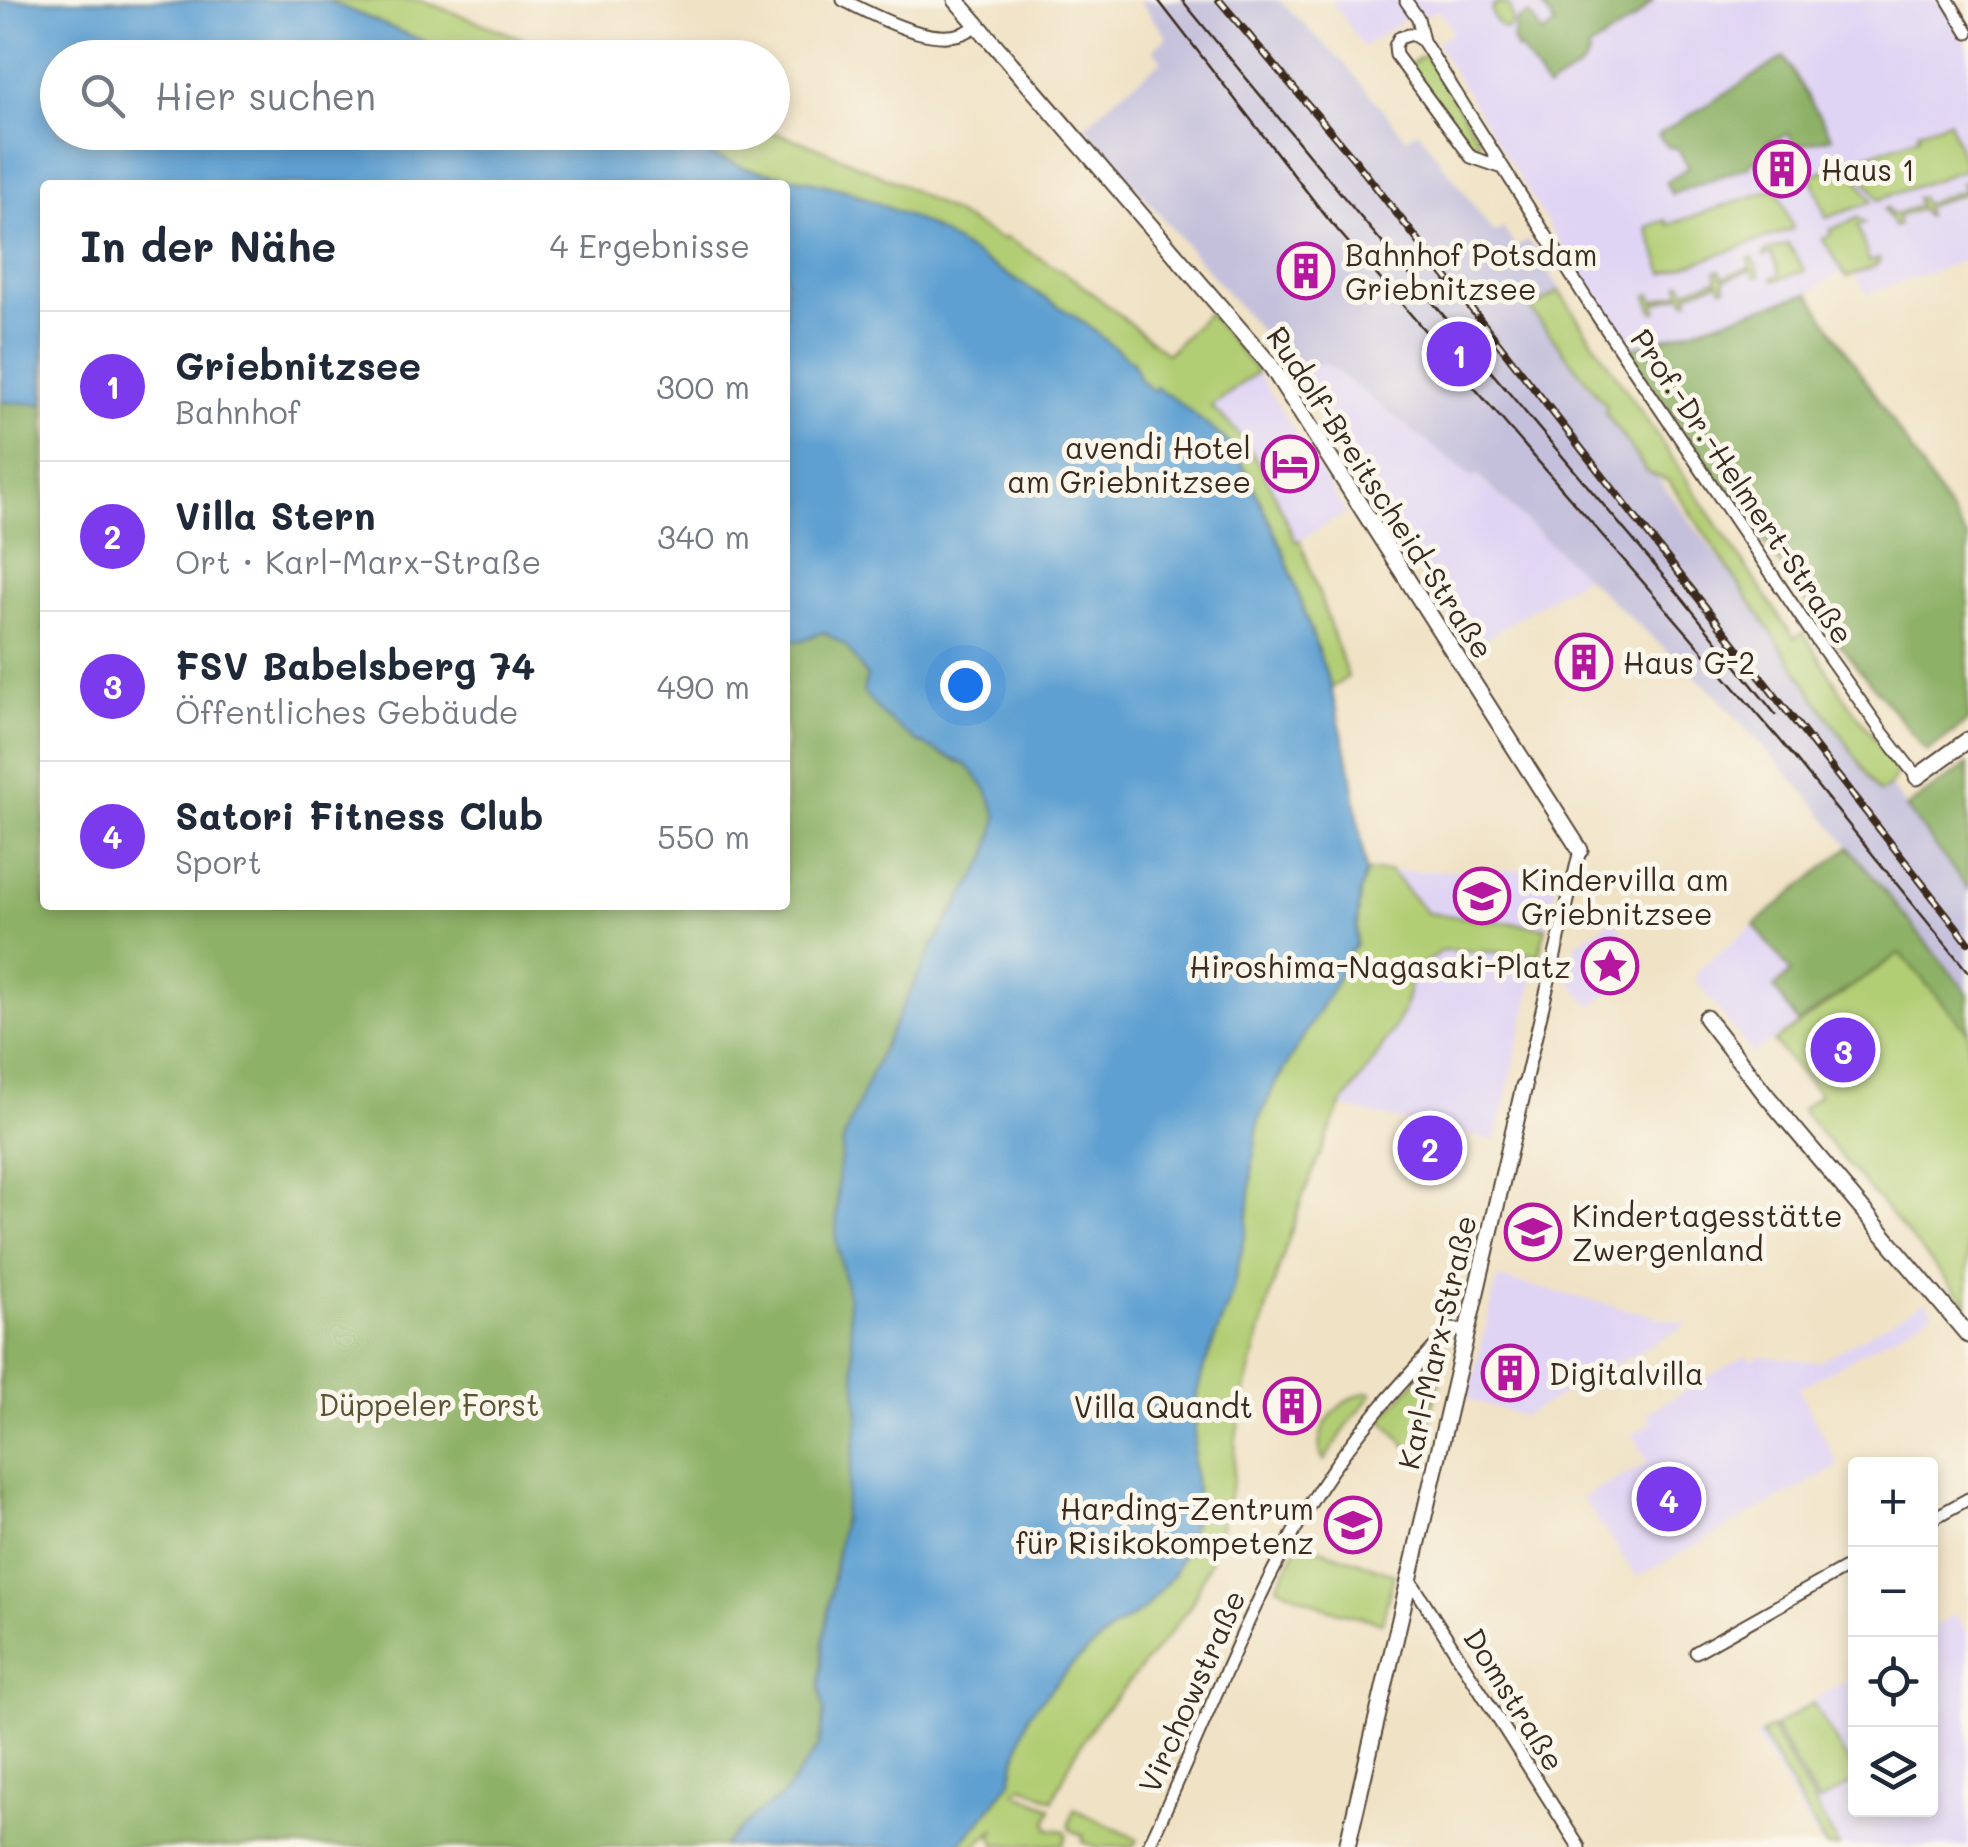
<!DOCTYPE html>
<html lang="de">
<head>
<meta charset="utf-8">
<style>
	body { margin:0; font-family:Mali,sans-serif; background:#f6f6f7; color:#1f2937 }
	.controls { position:absolute; right:30px; bottom:30px; display:grid; overflow:hidden; border-radius:10px; box-shadow:0 5px 15px #0003 }
	.controls button { width:90px; height:90px; display:grid; place-items:center; padding:0; border:0; border-bottom:2px solid #e0e1e3; background:#fff; color:#1f2937; font:50px sans-serif }
	.you { position:absolute; left:965px; top:685px; width:35px; height:35px; margin:-25px; border:8px solid #fff; border-radius:50%; background:#1a73e8; box-shadow:0 0 0 15px #1a73e833 }
	.badge { display:grid; place-items:center; width:65px; height:65px; border-radius:50%; background:#7c3aed; color:#fff; font-size:32px; font-weight:700 }
	.pin { position:absolute; translate:-50% -50%; border:5px solid #fff; box-shadow:0 2px 10px #0006 }
	.list { margin:0; padding:0; list-style:none }
	h2 { display:flex; justify-content:space-between; align-items:center; height:130px; margin:0; padding:0 40px; font-size:42px }
	h2 small { font-size:32px; font-weight:400; color:#747a83 }
	.list li { display:grid; grid-template-columns:65px 1fr auto; gap:30px; align-items:center; box-sizing:border-box; height:150px; padding:0 40px; border-top:2px solid #e0e1e3 }
	.list b { display:block; font-size:38px; white-space:nowrap }
	.list p { margin:0; font-size:32px; white-space:nowrap; color:#747a83 }
	.list em { font-size:32px; font-style:normal; color:#747a83 }
	.icon { flex:none; width:55px; height:55px; fill:none; stroke:currentColor; stroke-width:2; stroke-linecap:round; stroke-linejoin:round }
	.map { position:relative; flex:none; width:1968px; height:1847px; overflow:hidden }
	.search { position:absolute; background:#fff; box-shadow:0 5px 15px #0003; left:40px; top:40px; width:750px; height:110px; display:flex; align-items:center; gap:25px; box-sizing:border-box; padding:0 35px; border-radius:55px; color:#747a83; font-size:38px }
	.panel { position:absolute; background:#fff; box-shadow:0 5px 15px #0003; left:40px; top:180px; width:750px; height:730px; border-radius:10px }
	.map>svg:first-child { display:block }
	.built { fill:#e0d4f4 }
	.industrial { fill:#c4c0db }
	.green { fill:#b2ce74; stroke:#767c49; stroke-width:2.5 }
	.forest { fill:#8db166; stroke:#646e42; stroke-width:2.5 }
	.water { fill:#5ea0d2; stroke:#4c6578; stroke-width:2.5 }
	.lines { fill:none; stroke-linecap:round; stroke-linejoin:round }
	.street-casing { stroke:#564637; stroke-width:15 }
	.secondary-casing { stroke:#564637; stroke-width:19 }
	.street { stroke:#fff; stroke-width:11 }
	.secondary { stroke:#fff; stroke-width:15 }
	.tram { stroke:#3b2a1e; stroke-width:2.5 }
	.rail-casing { stroke:#3b2a1e; stroke-width:8 }
	.rail { stroke:#fbf7ec; stroke-width:4; stroke-dasharray:11; stroke-linecap:butt }
	.labels { text-anchor:middle; dominant-baseline:central; stroke-width:10; stroke-linejoin:round; paint-order:stroke }
	.poi-label { font-size:30px; fill:#3b2a1e; stroke:#fbf7ec; text-anchor:start }
	.street-label { font-size:30px; fill:#3b2a1e; stroke:#fbf7ec }
	.park-label { font-size:30px; fill:#595334; stroke:#fbf7ec }
</style>
</head>
<body>
<div class="map">
<svg width="1968" height="1847" viewBox="0 0 1968 1847">
	<rect width="100%" height="100%" fill="#fbf7ec"/>
	<filter id="ink" filterUnits="userSpaceOnUse"><feTurbulence type="fractalNoise" baseFrequency=".01" numOctaves="2"/><feDisplacementMap in="SourceGraphic" scale="20" xChannelSelector="R" yChannelSelector="G"/><feConvolveMatrix kernelMatrix="1 2 1 2 8 2 1 2 1" color-interpolation-filters="sRGB"/></filter>
	<filter id="wash" filterUnits="userSpaceOnUse"><feTurbulence type="fractalNoise" baseFrequency=".0048" numOctaves="4" result="noise"/><feDisplacementMap in="SourceGraphic" scale="40" xChannelSelector="R" yChannelSelector="G"/><feGaussianBlur stdDeviation="2.25" result="paint"/><feColorMatrix in="noise" values="0 0 0 0 0 0 0 0 0 0 0 0 0 0 0 0 0 1.4 0 .05"/><feComposite in="paint" operator="in"/></filter>
	<g filter="url(#wash)">
		<rect width="100%" height="100%" fill="#f0e2c5"/>
		<g class="built">
			<polygon points="1331,0 1939,0 1968,46 1968,259 1867,294 1850,267 1809,293 1626,350 1436,43 1453,31 1438,9 1423,17 1418,10 1363,47"/>
			<polygon points="1295,360 1299,366 1326,363 1473,478 1477,476 1584,576 1471,648 1291,367 1292,362"/>
			<polygon points="1257,372 1346,513 1296,542 1255,456 1234,428 1210,406"/>
			<polygon points="1559,870 1546,927 1426,913 1390,871"/>
			<polygon points="1613,919 1647,963 1592,1007 1568,979 1576,944"/>
			<polygon points="1754,925 1791,972 1774,988 1798,1023 1752,1054 1697,981 1697,971"/>
			<polygon points="1443,950 1539,954 1496,1141 1340,1107 1373,1062 1402,1014 1413,972"/>
			<polygon points="1498,1278 1688,1324 1524,1416 1468,1399"/>
			<polygon points="1926,1301 1934,1312 1798,1389 1839,1466 1637,1577 1582,1498 1648,1463 1633,1434 1652,1423 1647,1413 1747,1355 1751,1361 1760,1356 1819,1362"/>
			<polygon points="1956,1614 1968,1635 1968,1847 1822,1847 1755,1736 1855,1675 1856,1810 1930,1810 1931,1629"/>
		</g>
		<polygon class="industrial" points="1139,0 1279,0 1345,64 1406,138 1418,130 1494,233 1503,228 1516,247 1528,240 1561,290 1531,310 1968,889 1968,994 1815,804 1714,693 1584,576 1478,476 1473,478 1326,363 1298,366 1295,361 1292,362 1291,367 1094,138 1085,126 1116,97 1162,61 1153,49 1167,37"/>
		<g class="green">
			<polygon points="326,0 420,0 518,37 563,57 461,57"/>
			<path d="M1498,3L1508,5L1511,11L1512,23L1507,29C1499,28 1491,16 1492,8Z"/>
			<polygon points="1426,54 1480,141 1474,147 1409,65"/>
			<polygon points="1949,121 1966,169 1878,200 1854,160 1919,137 1918,131"/>
			<path d="M773,132L817,147L899,183L1002,240L1005,237L1076,280L1167,354L1208,313L1257,372L1211,407C1256,443 1272,490 1296,542L1300,540L1348,677L1331,688L1283,550L1246,471L1226,440L1165,395L1153,391L1139,379L1133,362L1079,319L924,223L849,191L801,179L746,168L651,133Z"/>
			<polygon points="1848,162 1872,202 1826,218 1811,175"/>
			<polygon points="1965,181 1968,199 1965,193 1925,207 1927,215 1925,216 1921,209 1897,217 1899,225 1895,227 1884,209 1888,208 1891,215 1919,206 1916,198 1921,197 1924,204 1964,190 1961,183"/>
			<polygon points="1777,188 1793,229 1664,274 1647,227 1666,220 1668,225"/>
			<polygon points="1858,218 1865,223 1858,226 1869,262 1879,259 1879,263 1872,268 1847,277 1822,238 1831,235 1830,230"/>
			<polygon points="1788,244 1805,271 1774,281 1773,277 1780,274 1772,254 1764,256 1765,252"/>
			<polygon points="1753,258 1760,276 1755,277 1751,270 1724,280 1726,287 1722,288 1719,282 1688,293 1689,300 1686,301 1682,294 1655,304 1657,311 1653,312 1647,296 1651,294 1654,301 1681,292 1679,284 1683,283 1686,290 1718,279 1716,271 1720,270 1723,277 1750,268 1748,259"/>
			<path d="M1559,291L1794,638L1803,632L1849,704L1893,763L1897,770C1895,782 1890,787 1880,793L1669,481L1647,472L1605,412L1607,407L1531,310Z"/>
			<path d="M1390,871L1427,913L1546,927L1539,954L1443,950L1413,972L1403,1013L1373,1062L1340,1107L1303,1196L1271,1292L1243,1398L1236,1438L1233,1482L1210,1561L1191,1605L1166,1638L1094,1723L1072,1759L1053,1800L1023,1786L1016,1791V1793L1051,1808L1047,1822L1049,1829L1065,1831L1067,1835L1063,1844C1050,1846 1042,1845 1028,1845C1018,1845 1012,1847 1002,1844L996,1846L991,1835L996,1828L974,1847H957L983,1819L1011,1781L1018,1749L1028,1714L1072,1665L1114,1628L1143,1610L1173,1575L1188,1542L1198,1504L1193,1462L1197,1393L1204,1367L1231,1297L1247,1228L1253,1160L1259,1120L1274,1086L1336,982L1350,951L1355,947L1360,892L1366,872Z"/>
			<polygon points="1900,953 1968,1032 1968,1305 1801,1110 1819,1095 1774,1042"/>
			<polygon points="1447,1346 1420,1461 1382,1419"/>
			<path d="M1370,1392L1372,1395L1351,1420L1324,1461C1307,1433 1342,1395 1370,1392Z"/>
			<polygon points="1300,1542 1394,1574 1382,1622 1331,1610 1277,1586"/>
			<polygon points="1813,1703 1856,1775 1855,1781 1818,1803 1774,1727"/>
			<polygon points="1771,1728 1839,1847 1826,1847 1761,1734"/>
			<polygon points="1074,1809 1137,1839 1133,1847 1096,1847 1082,1841 1084,1836 1071,1830 1069,1824"/>
		</g>
		<g class="forest">
			<polygon points="1549,0 1580,0 1585,6 1598,0 1653,0 1635,19 1588,50 1589,56 1581,67 1547,89 1520,48 1517,50 1512,39 1517,20 1529,14 1543,34 1555,25 1541,5"/>
			<polygon points="1784,57 1832,137 1795,147 1789,134 1768,142 1772,155 1750,163 1750,166 1672,194 1665,182 1689,167 1677,148 1669,147 1658,135"/>
			<polygon points="1809,293 1968,539 1968,721 1927,752 1821,622 1626,350"/>
			<polygon points="0,401 45,404 45,905 785,905 785,641 803,640 823,632 847,646 867,677 940,754 968,766 987,790 998,817 987,858 935,943 880,1053 844,1138 838,1176 836,1239 848,1296 859,1418 846,1508 834,1567 820,1686 824,1712 819,1747 781,1798 755,1815 722,1847 0,1847"/>
			<polygon points="1968,764 1968,889 1906,808"/>
			<polygon points="1849,847 1968,994 1968,1032 1900,953 1798,1023 1774,988 1791,972 1754,925"/>
		</g>
		<polygon class="water" points="0,0 326,0 461,57 58,58 58,132 651,133 746,168 801,179 849,191 924,223 1079,319 1133,362 1139,379 1153,391 1156,387 1165,394 1167,393 1226,440 1246,471 1283,550 1331,688 1351,771 1366,872 1360,892 1355,947 1350,951 1336,982 1274,1086 1259,1120 1253,1160 1247,1228 1231,1297 1204,1367 1197,1393 1193,1462 1198,1504 1188,1542 1173,1575 1143,1610 1114,1628 1072,1665 1029,1714 1018,1749 1011,1781 982,1819 957,1847 722,1847 755,1815 781,1798 819,1746 824,1712 820,1686 823,1641 859,1418 848,1296 836,1239 838,1176 844,1138 880,1053 935,943 987,858 998,817 987,790 968,766 917,742 883,715 863,692 867,676 846,646 823,632 803,640 785,641 785,185 45,185 45,404 2,402"/>
	</g>
	<g filter="url(#ink)">
		<g class="lines">
			<g class="street-casing">
				<g id="street">
					<path d="M843,0C878,17 943,55 977,25"/>
					<polyline points="1948,0 1968,33"/>
					<polyline points="1406,1 1418,18 1423,41"/>
					<polyline points="1503,168 1471,157 1396,55 1395,46 1399,38 1412,34 1423,41 1592,308 1809,629 1882,732 1917,777"/>
					<polyline points="1524,1086 1580,850"/>
					<polyline points="1930,1520 1968,1499"/>
					<polyline points="1409,1578 1579,1847"/>
					<polyline points="1696,1652 1856,1562"/>
					<path d="M1148,1847C1204,1729 1250,1598 1320,1488C1357,1430 1404,1380 1451,1329L1466,1331"/>
				</g>
			</g>
			<g class="secondary-casing">
				<g id="secondary">
					<polyline points="956,0 1271,366 1580,850"/>
					<polyline points="1917,777 1968,740"/>
					<polyline points="1706,1018 1766,1095 1968,1335"/>
					<polyline points="1347,1847 1524,1086"/>
				</g>
			</g>
			<use href="#street" class="street"/>
			<use href="#secondary" class="secondary"/>
			<g class="tram">
				<polyline points="1158,0 1328,219 1780,740 1968,972"/>
				<polyline points="1182,0 1347,201 1682,598 1776,715"/>
			</g>
			<g class="rail-casing">
				<polyline id="rail" points="1219,0 1354,159 1968,942"/>
			</g>
			<use href="#rail" class="rail"/>
		</g>
	</g>
	<defs>
		<g id="building-ring" transform="scale(2.875)"><circle r="9.5" fill="#fbf7ec" stroke="#b5179e" stroke-width="1.5"/><path d="M-4-6H4V6H1V3H-1V6H-4ZM-2.5-4.3h1.7v1.8h-1.7ZM.8-4.3h1.7v1.8H.8ZM-2.5-1h1.7V.8h-1.7ZM.8-1h1.7V.8H.8Z" fill="#b5179e"/></g>
		<g id="hotel-ring" transform="scale(2.875)"><circle r="9.5" fill="#fbf7ec" stroke="#b5179e" stroke-width="1.5"/><path d="M-6-4.5h1.5V1H6V5H4.5V3h-9V5H-6ZM-4 0a1.8 1.8 0 1 1 3.6 0ZM.5 0V-2.5h3Q6-2.5 6 0Z" fill="#b5179e"/></g>
		<g id="school-ring" transform="scale(2.875)"><circle r="9.5" fill="#fbf7ec" stroke="#b5179e" stroke-width="1.5"/><path d="M0-5L7-2L0 1L-7-2ZM-4 1L0 2.5L4 1V4Q0 6-4 4Z" fill="#b5179e"/></g>
		<g id="sight-ring" transform="scale(2.875)"><circle r="9.5" fill="#fbf7ec" stroke="#b5179e" stroke-width="1.5"/><path d="M0-6L1.8-2.2L6-1.7L2.9 1.2L3.7 5.4L0 3.3L-3.7 5.4L-2.9 1.2L-6-1.7L-1.8-2.2Z" fill="#b5179e"/></g>
		<g id="university-ring" transform="scale(2.875)"><circle r="9.5" fill="#fbf7ec" stroke="#b5179e" stroke-width="1.5"/><path d="M0-5L7-2L0 1L-7-2ZM-4 1L0 2.5L4 1V4Q0 6-4 4Z" fill="#b5179e"/></g>
	</defs>
	<g fill-rule="evenodd">
		<use href="#building-ring" x="1782" y="169"/>
		<use href="#building-ring" x="1306" y="271"/>
		<use href="#hotel-ring" x="1290" y="464"/>
		<use href="#building-ring" x="1584" y="662"/>
		<use href="#school-ring" x="1482" y="896"/>
		<use href="#sight-ring" x="1610" y="966"/>
		<use href="#school-ring" x="1533" y="1232"/>
		<use href="#building-ring" x="1510" y="1373"/>
		<use href="#building-ring" x="1292" y="1406"/>
		<use href="#university-ring" x="1353" y="1525"/>
	</g>
	<g class="labels">
		<g class="poi-label">
			<text x="1821" y="169">Haus 1</text>
			<text x="1345" y="254">Bahnhof Potsdam<tspan x="1345" dy="34">Griebnitzsee</tspan></text>
			<text x="1251" y="447" text-anchor="end">avendi Hotel<tspan x="1251" dy="34">am Griebnitzsee</tspan></text>
			<text x="1623" y="662">Haus G-2</text>
			<text x="1521" y="879">Kindervilla am<tspan x="1521" dy="34">Griebnitzsee</tspan></text>
			<text x="1571" y="966" text-anchor="end">Hiroshima-Nagasaki-Platz</text>
			<text x="1572" y="1215">Kindertagesstätte<tspan x="1572" dy="34">Zwergenland</tspan></text>
			<text x="1549" y="1373">Digitalvilla</text>
			<text x="1253" y="1406" text-anchor="end">Villa Quandt</text>
			<text x="1314" y="1508" text-anchor="end">Harding-Zentrum<tspan x="1314" dy="34">für Risikokompetenz</tspan></text>
		</g>
		<g class="street-label">
			<text transform="translate(1743 486) rotate(56)">Prof.-Dr.-Helmert-Straße</text>
			<text transform="translate(1381 492) rotate(57)">Rudolf-Breitscheid-Straße</text>
			<text transform="translate(1436 1342) rotate(-77)">Karl-Marx-Straße</text>
			<text transform="translate(1191 1691) rotate(-66)">Virchowstraße</text>
			<text transform="translate(1515 1699) rotate(58)">Domstraße</text>
		</g>
		<g class="park-label">
			<text x="429" y="1404">Düppeler Forst</text>
		</g>
	</g>
</svg>
<div class="controls">
<button>+</button>
<button>−</button>
<button><svg class="icon" aria-label="locate" viewBox="0 0 24 24"><circle cx="12" cy="12" r="6"/><path d="M12 2v4M12 18v4M2 12h4M18 12h4"/></svg></button>
<button><svg class="icon" aria-label="layers" viewBox="0 0 24 24"><path d="M12 4l9 5-9 5-9-5zM3 14l9 5 9-5"/></svg></button>
</div>
<div class="you"></div>
<div class="pin badge" style="left:1459px;top:354px">1</div>
<div class="pin badge" style="left:1430px;top:1148px">2</div>
<div class="pin badge" style="left:1843px;top:1050px">3</div>
<div class="pin badge" style="left:1669px;top:1499px">4</div>
<div class="search"><svg class="icon" aria-label="search" viewBox="0 0 24 24"><circle cx="10" cy="10" r="6"/><path d="M15 15l6 6"/></svg>Hier suchen</div>
<section class="panel">
<h2>In der Nähe<small>4 Ergebnisse</small></h2>
<ul class="list">
<li><span class="badge">1</span><div><b>Griebnitzsee</b><p>Bahnhof</p></div><em>300 m</em></li>
<li><span class="badge">2</span><div><b>Villa Stern</b><p>Ort · Karl-Marx-Straße</p></div><em>340 m</em></li>
<li><span class="badge">3</span><div><b>FSV Babelsberg 74</b><p>Öffentliches Gebäude</p></div><em>490 m</em></li>
<li><span class="badge">4</span><div><b>Satori Fitness Club</b><p>Sport</p></div><em>550 m</em></li>
</ul>
</section>
</div>
</body>
</html>
